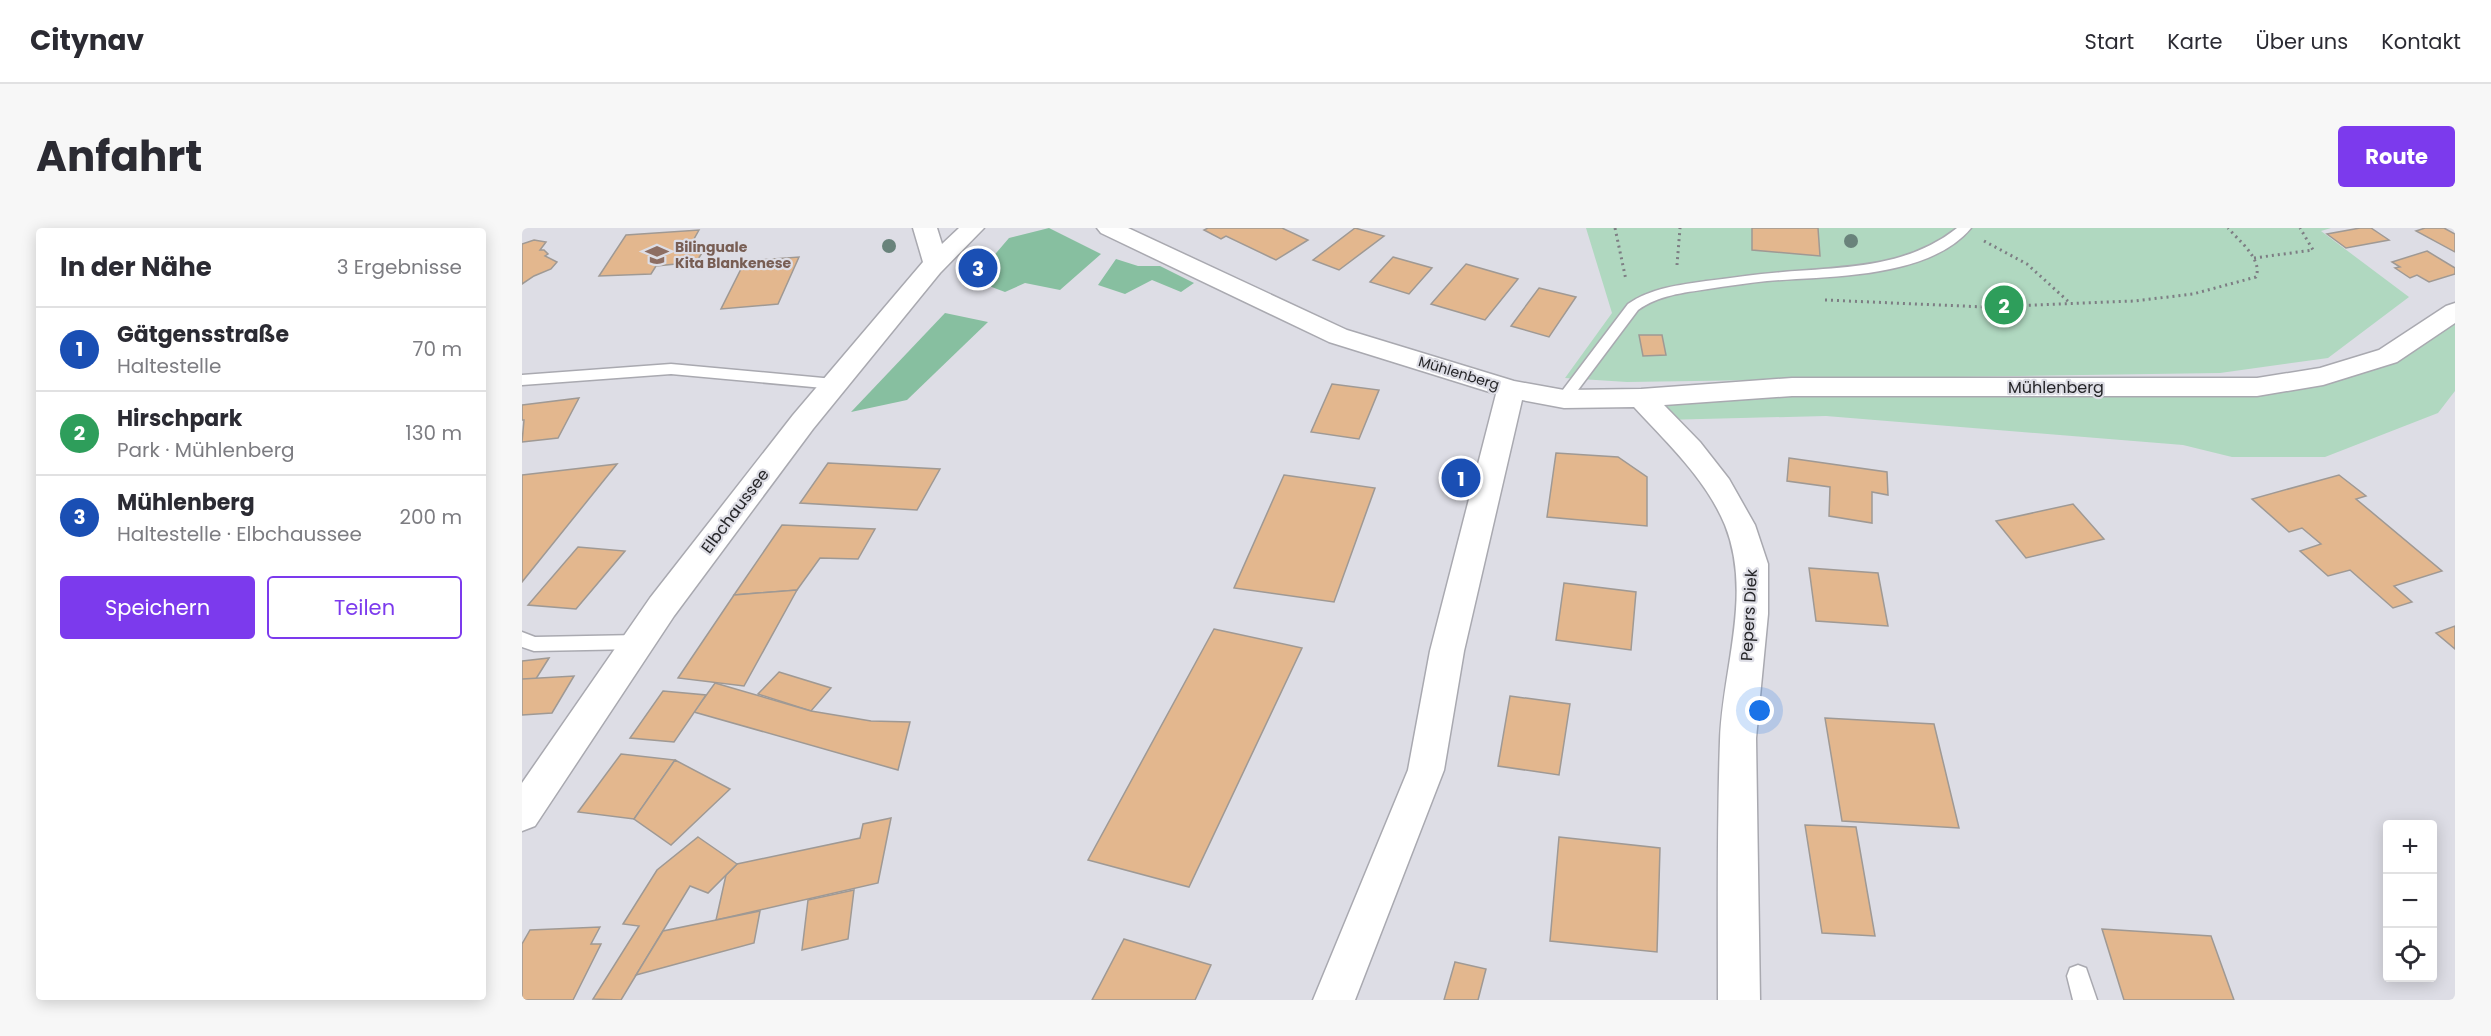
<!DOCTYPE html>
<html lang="de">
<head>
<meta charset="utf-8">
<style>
	body { margin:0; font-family:Poppins,sans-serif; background:#f7f7f7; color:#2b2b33 }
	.controls { position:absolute; right:18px; bottom:18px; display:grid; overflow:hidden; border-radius:6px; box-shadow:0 3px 15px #0003 }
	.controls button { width:54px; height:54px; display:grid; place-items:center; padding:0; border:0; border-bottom:2px solid #e1e1e2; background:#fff; color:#2b2b33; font:30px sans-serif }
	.you { position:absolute; left:1238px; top:483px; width:21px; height:21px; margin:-15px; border:4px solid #fff; border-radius:50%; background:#1a73e8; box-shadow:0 0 0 9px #1a73e833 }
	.badge { display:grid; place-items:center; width:39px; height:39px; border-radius:50%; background:#7c3aed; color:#fff; font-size:20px; font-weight:700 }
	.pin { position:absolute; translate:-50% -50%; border:3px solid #fff; box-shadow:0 2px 6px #0006 }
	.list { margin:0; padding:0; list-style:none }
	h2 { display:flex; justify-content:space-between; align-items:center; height:78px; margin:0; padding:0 24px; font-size:26px }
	h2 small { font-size:20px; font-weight:400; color:#7c7c81 }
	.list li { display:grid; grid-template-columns:39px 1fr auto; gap:18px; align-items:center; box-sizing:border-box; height:84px; padding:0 24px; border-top:2px solid #e1e1e2 }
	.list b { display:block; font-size:22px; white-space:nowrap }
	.list p { margin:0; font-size:20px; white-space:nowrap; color:#7c7c81 }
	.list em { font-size:20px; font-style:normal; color:#7c7c81 }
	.actions { display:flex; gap:12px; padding:18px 24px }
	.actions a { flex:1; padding:14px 0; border:2px solid #7c3aed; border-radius:6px; text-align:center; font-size:21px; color:#7c3aed }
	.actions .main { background:#7c3aed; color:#fff }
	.icon { flex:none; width:33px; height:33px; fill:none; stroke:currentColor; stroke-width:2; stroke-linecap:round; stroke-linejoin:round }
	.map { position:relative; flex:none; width:1933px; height:772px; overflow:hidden; border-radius:6px }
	header { display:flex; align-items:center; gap:36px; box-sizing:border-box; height:84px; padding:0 30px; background:#fff; border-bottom:2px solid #e1e1e2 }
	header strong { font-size:28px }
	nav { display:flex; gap:33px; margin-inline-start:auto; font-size:21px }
	.intro { display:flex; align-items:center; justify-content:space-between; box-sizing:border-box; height:144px; padding:0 36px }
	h1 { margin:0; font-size:42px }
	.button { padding:15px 27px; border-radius:6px; background:#7c3aed; color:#fff; font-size:21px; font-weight:700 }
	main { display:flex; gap:36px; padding:0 36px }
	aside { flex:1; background:#fff; border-radius:6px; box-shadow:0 3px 15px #0003 }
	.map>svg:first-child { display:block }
	.green { fill:#b0d8c0 }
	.forest { fill:#87bfa0 }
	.building { fill:#e3b78e; stroke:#9f9994; stroke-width:1.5 }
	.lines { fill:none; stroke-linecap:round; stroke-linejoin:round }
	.service-casing { stroke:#a9a9b0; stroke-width:3 }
	.minor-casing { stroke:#a9a9b0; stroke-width:3 }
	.secondary-casing { stroke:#a9a9b0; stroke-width:3 }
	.path { stroke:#7d7d83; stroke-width:3; stroke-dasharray:2 4; stroke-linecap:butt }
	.service { fill:#fff; fill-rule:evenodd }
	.minor { fill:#fff; fill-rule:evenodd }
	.secondary { fill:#fff; fill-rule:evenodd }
	.tree { fill:#69837b }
	.labels { text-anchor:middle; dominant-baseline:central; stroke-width:4.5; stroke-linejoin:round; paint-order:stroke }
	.far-education-label { font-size:14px; font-weight:bold; fill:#785e54; stroke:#dddde5; text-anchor:start }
	.far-street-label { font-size:14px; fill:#252528; stroke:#dddde5 }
	.street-label { font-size:16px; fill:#252528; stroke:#dddde5 }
</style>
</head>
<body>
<header>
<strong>Citynav</strong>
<nav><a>Start</a><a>Karte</a><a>Über uns</a><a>Kontakt</a></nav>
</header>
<div class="intro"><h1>Anfahrt</h1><a class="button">Route</a></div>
<main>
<aside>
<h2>In der Nähe<small>3 Ergebnisse</small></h2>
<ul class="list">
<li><span class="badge" style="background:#1a4fb4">1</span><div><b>Gätgensstraße</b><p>Haltestelle</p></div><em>70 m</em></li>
<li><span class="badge" style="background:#2e9e5b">2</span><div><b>Hirschpark</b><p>Park · Mühlenberg</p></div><em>130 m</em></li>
<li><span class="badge" style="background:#1a4fb4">3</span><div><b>Mühlenberg</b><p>Haltestelle · Elbchaussee</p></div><em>200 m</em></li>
</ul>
<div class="actions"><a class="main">Speichern</a><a>Teilen</a></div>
</aside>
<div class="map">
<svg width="1933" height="772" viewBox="0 0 1933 772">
	<rect width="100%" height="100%" fill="#dddde5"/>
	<g class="green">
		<polygon points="1064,0 1809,0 1799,3 1887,69 1806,130 1698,145 1105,154 1043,150 1090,85"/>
		<polygon points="1933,83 1933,163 1916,185 1803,229 1710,229 1661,217 1304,188 1140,192 1119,170 1735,159 1866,128"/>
	</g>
	<g class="forest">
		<polygon points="527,0 579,26 538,62 503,55 483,64 451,52 487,10"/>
		<polygon points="594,31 616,38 638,38 672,55 659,64 630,52 603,66 576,57"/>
		<polygon points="423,85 466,94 385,172 329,184"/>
	</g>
	<g class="building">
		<polygon points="686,0 760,0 786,12 754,32 704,8 699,11 682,2"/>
		<polygon points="833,0 862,8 817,42 791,32"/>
		<polygon points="1230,0 1296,0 1298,28 1230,22"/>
		<polygon points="1838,0 1849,0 1867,12 1824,20 1805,6"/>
		<polygon points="1903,0 1922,0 1933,6 1933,24 1894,3"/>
		<polygon points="177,2 167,20 184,19 174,34 134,38 129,46 77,48 104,7"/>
		<polygon points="12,12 24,14 18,22 22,22 26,26 23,28 35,34 29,41 12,48 0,56 0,16"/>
		<polygon points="1905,23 1933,40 1933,46 1907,54 1895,47 1888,50 1873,40 1878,39 1870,34"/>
		<polygon points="277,29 256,76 199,81 223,33"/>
		<polygon points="871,29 910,40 887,66 848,54"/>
		<polygon points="944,36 996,51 963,92 909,76"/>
		<polygon points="1017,60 1054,69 1027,109 989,98"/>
		<polygon points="1117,107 1140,107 1144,127 1121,128"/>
		<polygon points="810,156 857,162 837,211 789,204"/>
		<polygon points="57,170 36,210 0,214 2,192 0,192 0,177"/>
		<polygon points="1034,225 1096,229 1125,249 1125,298 1025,289"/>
		<polygon points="1267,230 1365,244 1366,267 1350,264 1350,295 1307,288 1308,259 1265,253"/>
		<polygon points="306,235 418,241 395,282 278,275"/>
		<polygon points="95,236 0,354 0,247"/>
		<polygon points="762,247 853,260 812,374 712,360"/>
		<polygon points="1817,247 1844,268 1834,271 1920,343 1872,358 1890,374 1871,380 1828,342 1806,348 1778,323 1799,316 1780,300 1767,304 1730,271"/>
		<polygon points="1551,276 1582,311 1504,330 1474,293"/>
		<polygon points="260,297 353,301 336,331 298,330 275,362 212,367"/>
		<polygon points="56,319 103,323 54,381 6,377"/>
		<polygon points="1287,340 1356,345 1366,398 1294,393"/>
		<polygon points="1042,355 1114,364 1109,422 1034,412"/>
		<polygon points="275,362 222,458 156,450 212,367"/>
		<polygon points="1933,398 1933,421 1914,405"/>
		<polygon points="692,401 780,420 667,659 566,632"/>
		<polygon points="27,430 0,473 0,433"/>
		<polygon points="257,444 309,460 289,483 236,466"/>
		<polygon points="52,448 30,485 0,487 0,451"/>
		<polygon points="193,455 289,483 349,493 388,494 376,542 172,484"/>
		<polygon points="141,463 184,467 152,514 108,510"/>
		<polygon points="988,468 1048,476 1037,547 976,538"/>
		<polygon points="1303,490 1412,496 1437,600 1320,593"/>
		<polygon points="99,526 153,532 112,591 56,584"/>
		<polygon points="153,532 208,561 149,617 112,591"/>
		<polygon points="369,590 356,655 194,692 204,647 215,636 338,610 341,596"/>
		<polygon points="1283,597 1334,599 1353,708 1300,705"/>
		<polygon points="176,609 215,636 186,665 168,658 99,772 71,771 117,698 101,696 135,642"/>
		<polygon points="1037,609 1138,620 1135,724 1028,713"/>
		<polygon points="332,662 326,711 280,722 286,672"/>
		<polygon points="238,683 232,715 114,747 141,703"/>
		<polygon points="78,699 69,716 79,716 51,772 0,772 0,716 8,702"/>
		<polygon points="1580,701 1689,708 1712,772 1602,772"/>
		<polygon points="602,711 689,737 673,772 570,772"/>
		<polygon points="933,734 964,741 956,772 922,772"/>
	</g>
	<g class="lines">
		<g class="service-casing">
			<g id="service">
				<path d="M1435,0H1449C1407,51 1305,48 1245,53C1225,55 1205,58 1186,61C1161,65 1137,67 1116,82L1047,174H1037L1034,171L1106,76C1129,60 1157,57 1184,53C1210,50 1235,46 1261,44C1322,39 1385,40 1435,0Z"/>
				<polygon points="149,136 312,151 319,156 312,161 149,146 0,157 0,147"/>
				<polygon points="0,404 13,409 116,407 122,409 125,414 122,419 116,421 12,423 0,419"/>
				<polygon points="1556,737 1564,740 1575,772 1551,772 1545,748 1548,740"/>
			</g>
		</g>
		<g class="minor-casing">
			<path id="minor" d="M575,0H606L825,102L992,153L1042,162L1119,161L1270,150H1735L1798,140L1857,122L1924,78L1933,75V95L1875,134L1801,157L1735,168H1270L1142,177L1178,214L1207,251L1233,297L1246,336V386L1234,510L1238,772H1196C1196,686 1195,599 1198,513C1200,442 1231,367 1203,297C1184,251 1145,215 1112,179L1042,180L1000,172L942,423L922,542L833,772H791L886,542L908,423L974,166L807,114L579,5Z"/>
		</g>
		<g class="secondary-casing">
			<polygon id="secondary" points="391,0 415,0 420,16 437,0 462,0 418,45 291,201 152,388 13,598 0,603 0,555 128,370 271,187 401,34"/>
		</g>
		<g class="path">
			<polyline points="1093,0 1104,52"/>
			<polyline points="1462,13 1505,36 1548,75"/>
			<polyline points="1732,30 1791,22 1778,0"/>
			<polyline points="1155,37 1158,0"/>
			<path d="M1303,72L1463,79L1612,73L1671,66L1734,49C1741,31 1716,12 1706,0"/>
		</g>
		<use href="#service" class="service"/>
		<use href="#minor" class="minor"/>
		<use href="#secondary" class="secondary"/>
	</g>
	<g class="tree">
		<circle cx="1329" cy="13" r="7"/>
		<circle cx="367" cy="18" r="7"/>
	</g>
	<defs>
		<g id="school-bare" transform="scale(1.8)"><path d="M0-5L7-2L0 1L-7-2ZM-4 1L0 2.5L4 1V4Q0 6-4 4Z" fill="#8d6e63" stroke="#dddde5" stroke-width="2.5" paint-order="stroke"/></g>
	</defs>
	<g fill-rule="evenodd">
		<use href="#school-bare" x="135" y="27"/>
	</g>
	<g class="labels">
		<g class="far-education-label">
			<text x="153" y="19">Bilinguale<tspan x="153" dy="16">Kita Blankenese</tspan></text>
		</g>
		<g class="far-street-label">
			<text transform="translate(937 145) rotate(17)">Mühlenberg</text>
		</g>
		<g class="street-label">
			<text x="1534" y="159">Mühlenberg</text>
			<text transform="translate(213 283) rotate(-53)">Elbchaussee</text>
			<text transform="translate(1227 387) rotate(-87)">Pepers Diek</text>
		</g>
	</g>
</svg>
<div class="controls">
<button>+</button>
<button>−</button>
<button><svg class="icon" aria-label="locate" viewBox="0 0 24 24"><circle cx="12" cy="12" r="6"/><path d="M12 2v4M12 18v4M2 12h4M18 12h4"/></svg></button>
</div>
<div class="you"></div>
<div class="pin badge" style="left:939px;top:250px;background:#1a4fb4">1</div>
<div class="pin badge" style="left:1482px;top:77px;background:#2e9e5b">2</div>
<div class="pin badge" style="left:456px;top:40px;background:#1a4fb4">3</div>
</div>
</main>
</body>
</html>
